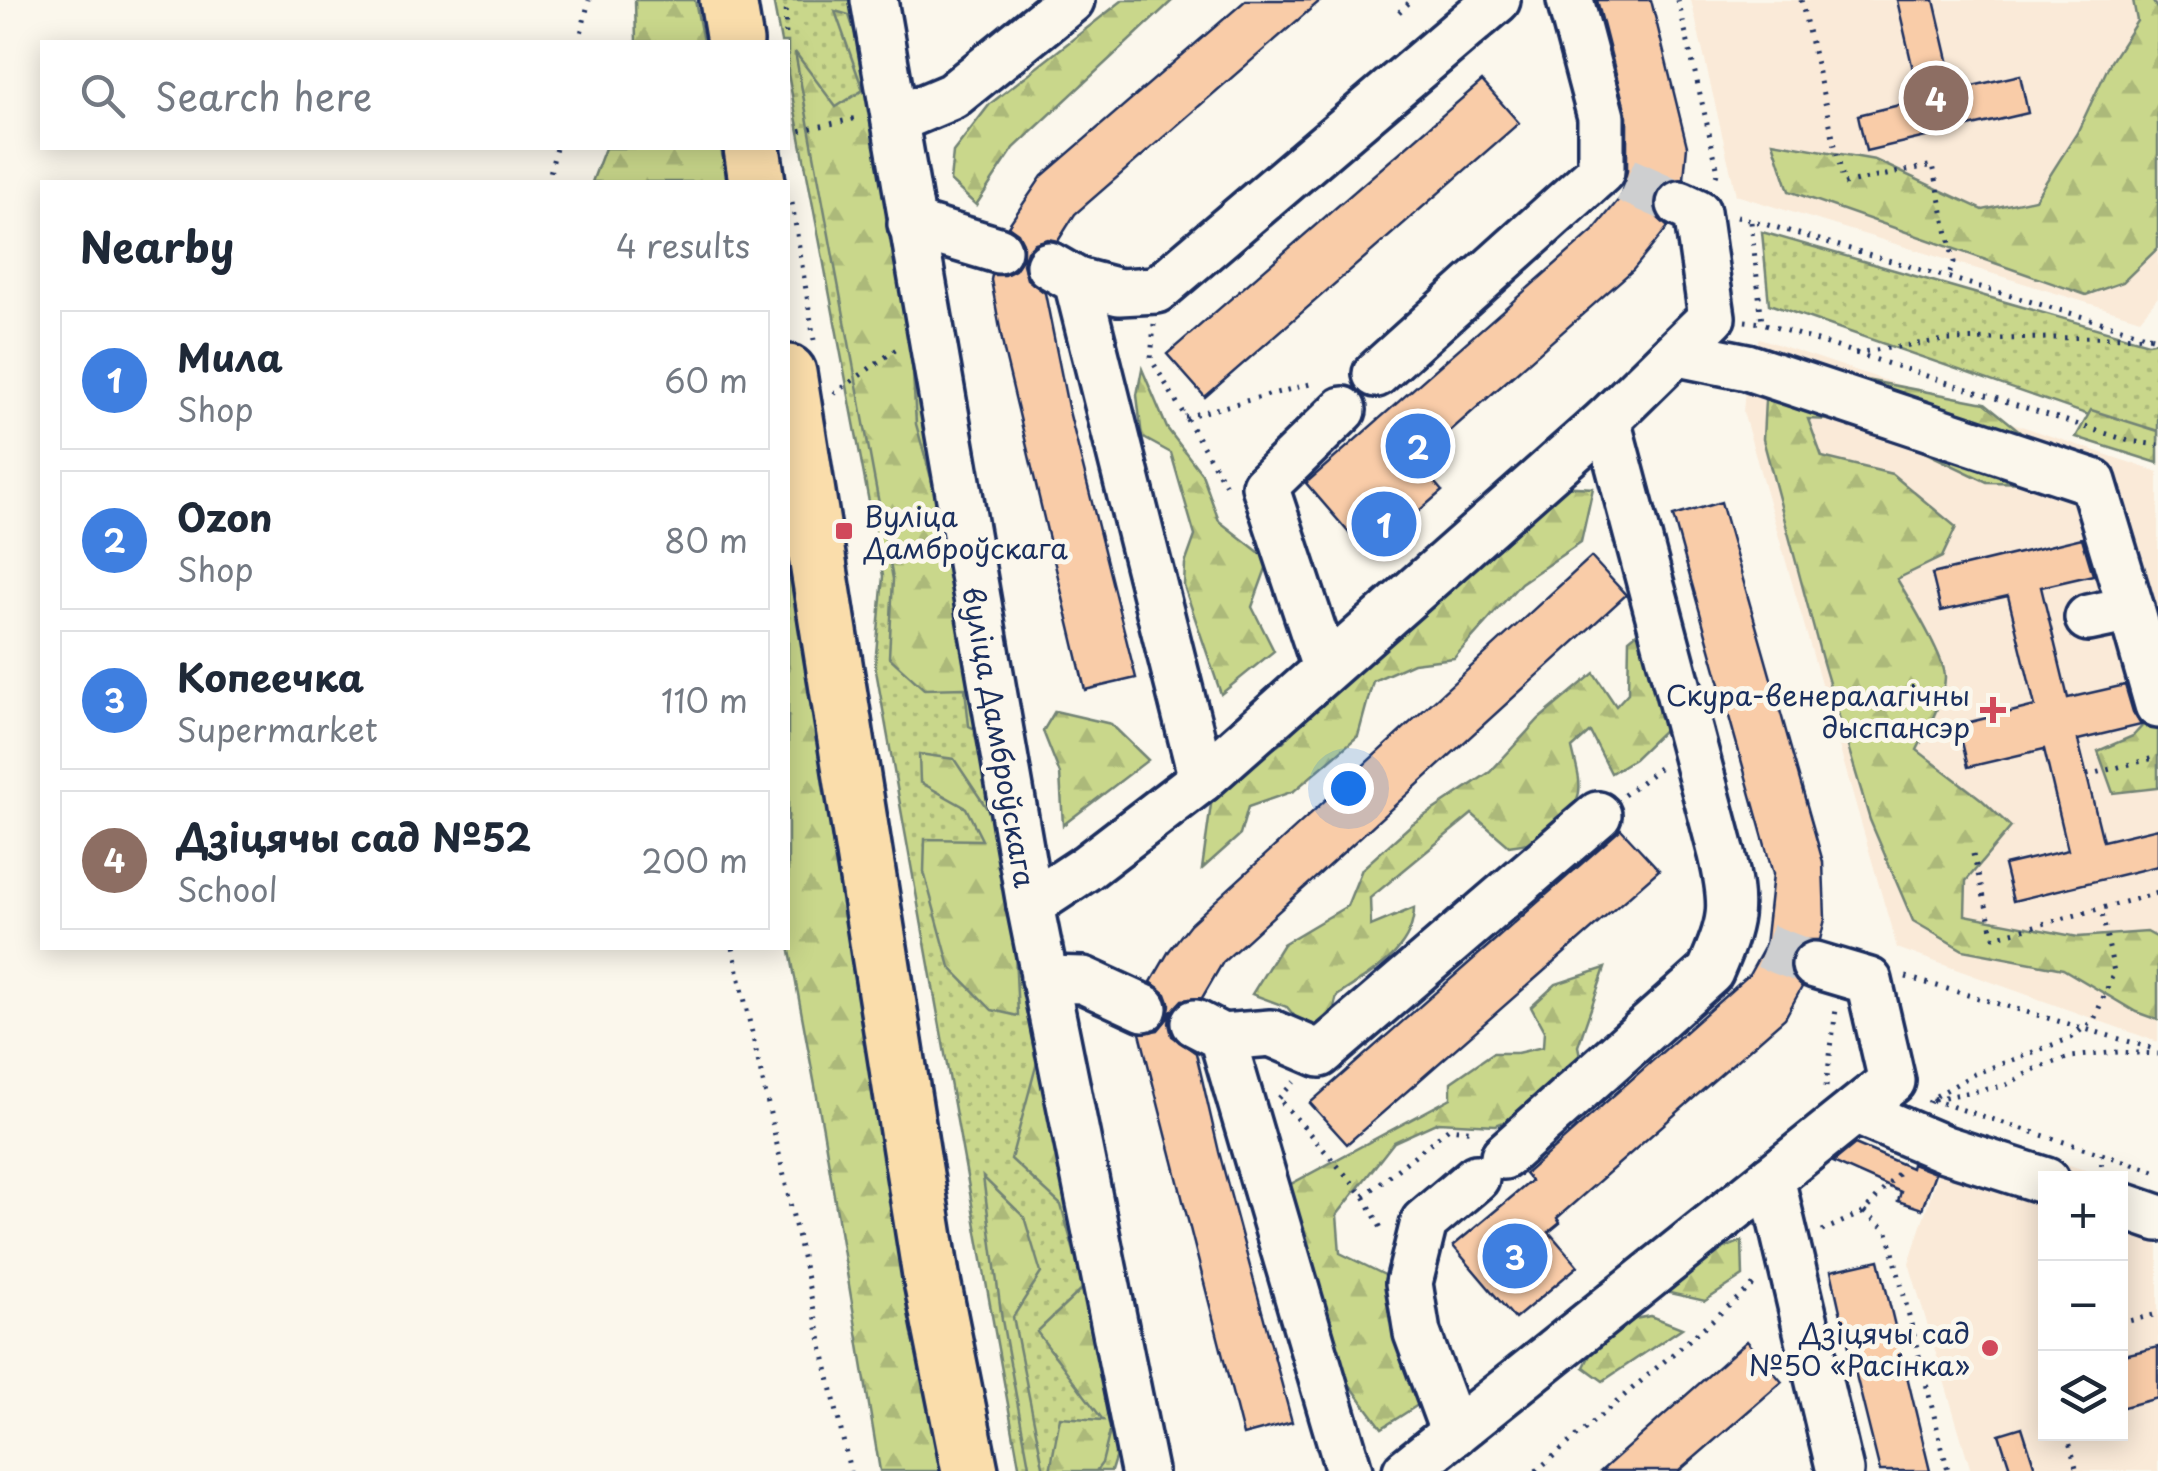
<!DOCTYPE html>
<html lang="en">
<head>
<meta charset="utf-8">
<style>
	body { margin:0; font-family:"Playpen Sans",sans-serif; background:#f2f2f3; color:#1f2937 }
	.controls { position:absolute; right:30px; bottom:30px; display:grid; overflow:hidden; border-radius:0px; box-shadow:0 5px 25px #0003 }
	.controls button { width:90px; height:90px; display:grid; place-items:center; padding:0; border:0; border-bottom:2px solid #e0e1e3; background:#fff; color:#1f2937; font:50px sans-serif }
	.you { position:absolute; left:1348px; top:788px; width:35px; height:35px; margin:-25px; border:8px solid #fff; border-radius:50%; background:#1a73e8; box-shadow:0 0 0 15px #1a73e833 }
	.badge { display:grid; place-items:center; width:65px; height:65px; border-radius:50%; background:#d1495b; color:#fff; font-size:32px; font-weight:700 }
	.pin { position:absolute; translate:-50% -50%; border:5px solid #fff; box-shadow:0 2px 10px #0006 }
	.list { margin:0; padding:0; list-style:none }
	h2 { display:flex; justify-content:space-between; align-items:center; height:130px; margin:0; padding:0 40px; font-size:42px }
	h2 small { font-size:32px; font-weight:400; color:#747a83 }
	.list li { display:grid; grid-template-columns:65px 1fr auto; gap:30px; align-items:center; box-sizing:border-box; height:140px; margin:0 20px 20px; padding:0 20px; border:2px solid #e0e1e3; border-radius:0px }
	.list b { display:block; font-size:38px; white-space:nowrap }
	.list p { margin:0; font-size:32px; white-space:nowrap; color:#747a83 }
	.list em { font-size:32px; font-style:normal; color:#747a83 }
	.icon { flex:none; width:55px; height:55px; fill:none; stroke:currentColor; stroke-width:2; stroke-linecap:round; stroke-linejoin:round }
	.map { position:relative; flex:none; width:2158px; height:1471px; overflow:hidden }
	.search { position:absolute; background:#fff; box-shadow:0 5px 25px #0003; left:40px; top:40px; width:750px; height:110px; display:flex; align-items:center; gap:25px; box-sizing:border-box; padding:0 35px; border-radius:0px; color:#747a83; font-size:38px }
	.panel { position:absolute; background:#fff; box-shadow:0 5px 25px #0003; left:40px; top:180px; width:750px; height:770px; border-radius:0px }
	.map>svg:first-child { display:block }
	.built { fill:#faead8 }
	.grass { fill:url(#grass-dots); stroke:#728374; stroke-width:2.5 }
	.forest { fill:url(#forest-firs); stroke:#728374; stroke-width:2.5 }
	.building { fill:#f9cca8; stroke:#1b2f5e; stroke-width:2.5 }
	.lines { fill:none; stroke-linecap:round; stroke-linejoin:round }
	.minor-tunnel { stroke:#cecfd0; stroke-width:45; stroke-dasharray:45 22; stroke-linecap:butt }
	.minor-casing { stroke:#1b2f5e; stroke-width:52 }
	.major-casing { stroke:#1b2f5e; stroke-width:62 }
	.path { stroke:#1b2f5e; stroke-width:5; stroke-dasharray:2.5 8; stroke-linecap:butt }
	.minor { stroke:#fbf7ec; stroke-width:45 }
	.major { stroke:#faddab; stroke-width:55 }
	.poi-dot { fill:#d1495b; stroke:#fbf7ec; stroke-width:4 }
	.labels { text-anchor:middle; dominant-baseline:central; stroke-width:10; stroke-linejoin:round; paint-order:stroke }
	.poi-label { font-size:28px; fill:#1b2f5e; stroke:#fbf7ec; text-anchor:end }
	.street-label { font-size:28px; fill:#1b2f5e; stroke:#fbf7ec }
</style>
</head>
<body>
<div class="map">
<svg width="2158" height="1471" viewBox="0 0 2158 1471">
	<defs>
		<pattern id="grass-dots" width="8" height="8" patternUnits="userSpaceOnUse" patternTransform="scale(2.5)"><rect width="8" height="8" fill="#c9d78b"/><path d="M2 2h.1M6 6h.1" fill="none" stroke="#acb97a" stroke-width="1.8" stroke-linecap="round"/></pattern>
		<pattern id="forest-firs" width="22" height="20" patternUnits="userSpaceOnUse" patternTransform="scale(2.5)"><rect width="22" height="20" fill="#c9d78b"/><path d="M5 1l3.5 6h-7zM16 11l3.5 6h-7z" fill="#acb97a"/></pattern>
	</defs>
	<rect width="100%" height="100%" fill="#fbf7ec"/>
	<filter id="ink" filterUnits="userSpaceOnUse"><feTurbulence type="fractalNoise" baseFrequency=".01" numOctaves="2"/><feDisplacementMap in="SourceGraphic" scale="20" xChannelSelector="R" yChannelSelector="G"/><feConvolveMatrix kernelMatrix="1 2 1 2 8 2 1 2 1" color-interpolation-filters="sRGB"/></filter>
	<g filter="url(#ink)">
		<g class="built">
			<polygon points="1691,0 2158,0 2158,297 2140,319 1736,195"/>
			<polygon points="1759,338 2158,472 2158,1042 1897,948 1743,412 1747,367"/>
			<polygon points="1952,1129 2111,1178 2046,1178 2046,1434 2120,1434 2121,1181 2158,1193 2158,1471 1971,1471 1909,1263"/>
		</g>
		<g class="grass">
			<polygon points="773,0 860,0 1124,1430 1111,1471 1020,1471 875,665 883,576 788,74 788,42 781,42"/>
			<polygon points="1762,232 2148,343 2158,341 2158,439 1769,304"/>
		</g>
		<g class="forest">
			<polygon points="635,0 695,0 703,42 636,42"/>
			<polygon points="1123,0 1173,0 1014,148 976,205 950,181 953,152 990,104"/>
			<polygon points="2133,0 2152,0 2158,10 2158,248 2123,282 2086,295 1789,191 1773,142 1875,160 1983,210 2035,199 2077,133 2110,63 2137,21"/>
			<polygon points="835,11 849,15 863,58 911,339 916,424 942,517 983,733 969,726 965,688 924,689 889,657 893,579 795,52 836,107 863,90"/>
			<polygon points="605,148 721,148 727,182 592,182"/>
			<path d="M1767,361L1985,403L2042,449L2038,483L1987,482L1860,421L1808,419L1822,457L1892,474L1956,527L1942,557L1897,579C1908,597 1945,658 1945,677C1945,698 1926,732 1917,750L1981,799L2011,827L1966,881L1965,915L2078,937L2147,932L2158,938V1020L2136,1012L2063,969L1963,950L1913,921L1870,820L1823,663L1763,439Z"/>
			<polygon points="1142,369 1167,428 1202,474 1219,521 1269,560 1252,607 1274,651 1221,694 1184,586 1185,564 1195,536 1171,453 1142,437 1137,395"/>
			<polygon points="2091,410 2158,431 2158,463 2076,437"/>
			<polygon points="1558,486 1593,488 1581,542 1521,583 1454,658 1413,663 1373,681 1358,736 1294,791 1248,807 1240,835 1202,869 1213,790 1283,742 1344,674"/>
			<polygon points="788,541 950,1471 880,1471 823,1129 788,940"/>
			<path d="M1645,626L1666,694L1664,730L1634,759L1611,773L1590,732L1572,748C1580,784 1588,795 1559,823C1540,842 1536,842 1509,846L1472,814L1370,898L1371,926L1414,908C1414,952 1370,973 1337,996L1331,1019L1307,1031L1287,1007L1252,994L1283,944L1347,906L1362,869L1412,824L1490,772L1539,719L1594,673L1616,706L1628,693L1629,639Z"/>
			<polygon points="2158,709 2158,788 2113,793 2098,751 2133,736"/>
			<polygon points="1055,711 1111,724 1148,760 1063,825 1060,774 1043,731"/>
			<polygon points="919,754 954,759 1000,828 1012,888 1018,1016 992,1010 950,967 924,872 925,839 982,840 966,808 920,782"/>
			<polygon points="1605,968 1578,1046 1584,1075 1540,1108 1496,1125 1438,1122 1394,1142 1337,1215 1340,1253 1395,1280 1421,1403 1382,1428 1326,1353 1280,1190 1451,1098 1451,1082 1493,1053 1517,1053 1543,1047 1544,1031 1531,1007 1556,984"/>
			<polygon points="1039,1055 1113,1419 1102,1463 1096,1471 1050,1471 1060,1417 1103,1420 1037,1332 1084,1287 1061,1205 1011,1159"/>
			<polygon points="983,1177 1024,1217 1041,1273 1013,1317 1044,1471 1030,1471 1002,1320"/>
			<polygon points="1742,1241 1743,1276 1705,1301 1665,1292 1695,1260"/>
			<path d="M1651,1316L1682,1328L1603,1381L1584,1367C1601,1331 1611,1322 1651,1316Z"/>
		</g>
		<g class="building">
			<polygon points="1246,0 1321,0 1075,214 1058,241 1048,239 1035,243 1027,251 1023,264 1027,279 1045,293 1068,407 1136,678 1085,690 1004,351 991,280 992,275 1005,275 1015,270 1023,258 1023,243 1018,233 1008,226 1042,176"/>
			<polygon points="1597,0 1651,0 1687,146 1684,179 1666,182 1656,194 1654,207 1658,218 1668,227 1633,270 1416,461 1442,491 1368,555 1306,483 1593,231 1620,198 1627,171 1627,117"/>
			<polygon points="1897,0 1934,0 1955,90 2020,75 2028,113 1866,151 1858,115 1920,100"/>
			<polygon points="1482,81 1519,123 1205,397 1167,354"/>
			<polygon points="1721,502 1823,862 1825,919 1820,940 1808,940 1798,945 1790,957 1790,972 1802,987 1785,1018 1557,1218 1560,1223 1549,1232 1578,1266 1515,1319 1453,1246 1531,1181 1525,1174 1749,975 1765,946 1773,874 1673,516"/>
			<polygon points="2082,538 2093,575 2041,587 2068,698 2125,685 2133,712 2141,725 2078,740 2103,841 2158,828 2158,866 2013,901 2004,865 2068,850 2044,749 1968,767 1958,725 2035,706 2008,596 1941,611 1932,574"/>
			<polygon points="1591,557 1626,595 1223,962 1202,998 1182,1000 1171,1012 1169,1023 1172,1036 1196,1053 1219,1152 1292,1422 1243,1435 1140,1033 1158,1030 1168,1018 1170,1005 1166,994 1151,982 1169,951 1190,924"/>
			<polygon points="1621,829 1659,870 1347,1144 1310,1103"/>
			<polygon points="1855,1144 1911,1168 1912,1164 1935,1173 1922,1209 1898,1201 1901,1192 1833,1162"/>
			<polygon points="1879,1260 1930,1471 1880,1471 1840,1311 1831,1271"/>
			<polygon points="1747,1341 1782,1382 1679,1471 1601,1471"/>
			<polygon points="2158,1347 2158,1398 2120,1408 2120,1356"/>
			<polygon points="2022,1427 2036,1471 2011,1471 1999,1434"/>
		</g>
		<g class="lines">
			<g class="minor-tunnel">
				<polyline points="1626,180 1680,204"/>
				<polyline points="1765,946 1815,965"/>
			</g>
			<g class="minor-casing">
				<g id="minor">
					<polyline points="874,0 1030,905 1144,1471"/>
					<polyline points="895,120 952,96 1071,0"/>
					<polyline points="911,224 998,250"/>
					<polyline points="1049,265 1077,281 1202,779"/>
					<polyline points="1077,281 1119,292 1157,290 1497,0"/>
					<polyline points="1678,353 1747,367 2093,482 2131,609 2088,618"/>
					<polyline points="1376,374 1601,171 1601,117 1570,0"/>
					<polyline points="2131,609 2158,705"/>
					<polyline points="1325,667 1265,486 1343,410"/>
					<polyline points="1030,905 1086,868 1202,779 1607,420 1712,317 1697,212 1680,204"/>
					<polyline points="1044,979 1083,980 1144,1008"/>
					<polyline points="1195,1023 1222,1037 1349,1471"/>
					<polyline points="1222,1037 1271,1033 1320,1054 1598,815"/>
					<polyline points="1855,1111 1945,1149 2046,1181"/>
					<path d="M1504,1156L1710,972C1732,921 1735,909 1722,854L1607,420"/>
					<polyline points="1771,1178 1840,1471"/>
					<polyline points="2120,1205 2158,1218"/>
					<polyline points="1454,1433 1417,1333 1409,1283 1424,1222 1476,1178"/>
					<polyline points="1406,1471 1892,1081 1869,981 1815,965"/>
				</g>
			</g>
			<g class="major-casing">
				<g id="major">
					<polyline points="728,0 735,42"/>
					<polyline points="752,148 757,182"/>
					<polyline points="788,373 931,1276 970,1471"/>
				</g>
			</g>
			<g class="path">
				<polyline points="785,0 786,42"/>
				<polyline points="1678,0 1718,171 1715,179"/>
				<polyline points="1801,0 1844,184 1933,165 1954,262 1948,277"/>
				<polyline points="1399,12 1412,0"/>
				<polyline points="579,42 589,0"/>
				<polyline points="790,133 857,118"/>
				<polyline points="548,182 556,148"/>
				<polyline points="792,203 814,340"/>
				<polyline points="1737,216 2152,337"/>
				<polyline points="1751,222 1762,323"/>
				<polyline points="1745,321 1762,323 2129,441 2158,445"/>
				<polyline points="1154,324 1151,359 1227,487"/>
				<polyline points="1855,353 1945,340 2158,336"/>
				<polyline points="834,394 898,348"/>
				<polyline points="1185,417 1314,383"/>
				<polyline points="2087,775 2158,757"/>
				<polyline points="1624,795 1659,768"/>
				<polyline points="1973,854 1994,937 2158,893"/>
				<polyline points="733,948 850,1471"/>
				<polyline points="1906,977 2158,1050"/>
				<polyline points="1826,1087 1836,1009"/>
				<polyline points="1279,1098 1294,1082"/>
				<polyline points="1934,1099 2004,1086 2035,1069 2070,1057 2118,1052 2158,1054"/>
				<polyline points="1932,1100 2158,1172"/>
				<polyline points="1282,1102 1364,1196 1382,1230"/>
				<polyline points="1929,1103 1931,1099 1974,1074 2071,1038 2094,1020 2114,972 2101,909"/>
				<polyline points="2101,1176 2102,1154"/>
				<polyline points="1364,1196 1449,1128 1476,1131"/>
				<polyline points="1864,1212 1888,1232 1948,1471"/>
				<polyline points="1822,1231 1864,1212 1902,1169"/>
				<polyline points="2120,1323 2158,1314"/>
				<polyline points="2046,1341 2043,1341 2046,1351"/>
				<polyline points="2067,1434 2077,1471"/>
				<polyline points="1536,1471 1758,1281"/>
			</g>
			<use href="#minor" class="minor"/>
			<use href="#major" class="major"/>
		</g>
	</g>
	<g class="poi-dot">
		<rect x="834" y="521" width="20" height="20" rx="5"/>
		<path d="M1988 695h10v10h10v10h-10v10h-10v-10h-10v-10h10z"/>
		<circle cx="1990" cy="1348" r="10"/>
	</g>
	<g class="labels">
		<g class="poi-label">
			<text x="864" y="515" text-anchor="start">Вуліца<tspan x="864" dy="32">Дамброўскага</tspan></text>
			<text x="1970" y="694">Скура-венералагічны<tspan x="1970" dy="32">дыспансэр</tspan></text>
			<text x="1970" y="1332">Дзіцячы сад<tspan x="1970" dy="32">№50 «Расінка»</tspan></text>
		</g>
		<g class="street-label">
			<text transform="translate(1000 737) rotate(80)">вуліца Дамброўскага</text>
		</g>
	</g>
</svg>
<div class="controls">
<button>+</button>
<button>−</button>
<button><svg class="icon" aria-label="layers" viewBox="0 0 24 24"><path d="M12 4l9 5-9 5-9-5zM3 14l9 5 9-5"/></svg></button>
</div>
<div class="you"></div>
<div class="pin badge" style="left:1384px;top:524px;background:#3f7fe0">1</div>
<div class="pin badge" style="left:1418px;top:446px;background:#3f7fe0">2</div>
<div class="pin badge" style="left:1515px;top:1256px;background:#3f7fe0">3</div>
<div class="pin badge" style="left:1936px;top:98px;background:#8d6e63">4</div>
<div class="search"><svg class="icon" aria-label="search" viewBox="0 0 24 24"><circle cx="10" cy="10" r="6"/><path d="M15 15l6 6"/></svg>Search here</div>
<section class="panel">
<h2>Nearby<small>4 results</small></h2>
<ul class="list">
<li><span class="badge" style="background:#3f7fe0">1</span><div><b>Мила</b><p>Shop</p></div><em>60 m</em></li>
<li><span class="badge" style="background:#3f7fe0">2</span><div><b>Ozon</b><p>Shop</p></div><em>80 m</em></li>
<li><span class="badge" style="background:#3f7fe0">3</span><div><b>Копеечка</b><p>Supermarket</p></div><em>110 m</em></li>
<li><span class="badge" style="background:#8d6e63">4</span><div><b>Дзіцячы сад №52</b><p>School</p></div><em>200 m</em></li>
</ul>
</section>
</div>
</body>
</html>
